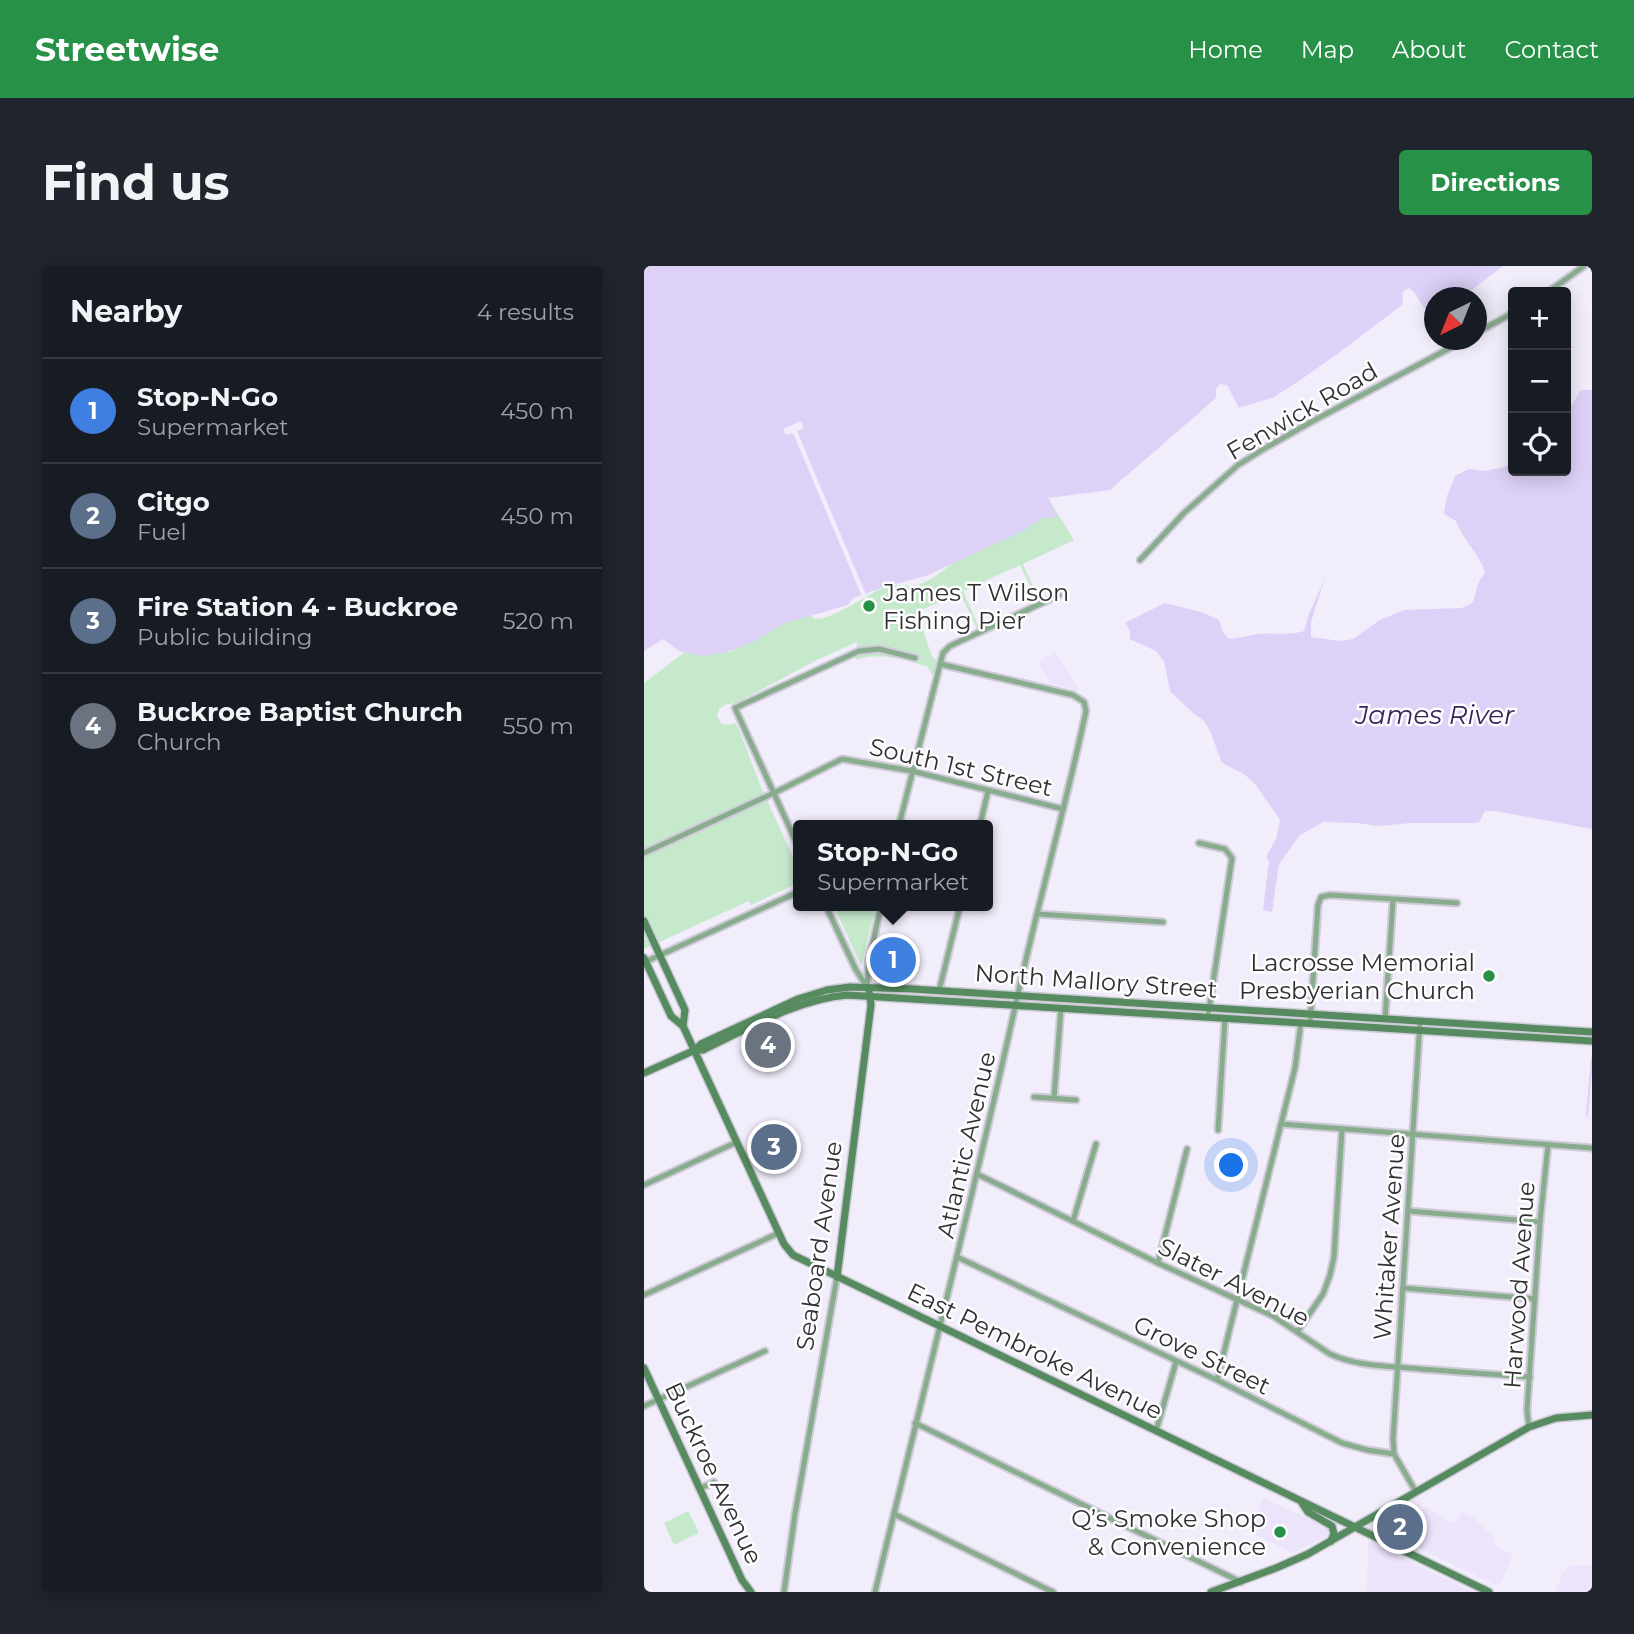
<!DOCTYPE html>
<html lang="en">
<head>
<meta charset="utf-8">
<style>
	body { margin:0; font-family:Montserrat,sans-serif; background:#20242c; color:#f1f3f6 }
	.controls { position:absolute; right:21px; top:21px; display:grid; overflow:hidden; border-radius:7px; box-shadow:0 4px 18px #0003 }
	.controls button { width:63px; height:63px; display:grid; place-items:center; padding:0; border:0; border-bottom:2px solid #363941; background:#171b24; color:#f1f3f6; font:35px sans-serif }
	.compass { position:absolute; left:780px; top:21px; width:63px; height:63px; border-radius:50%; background:#171b24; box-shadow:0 4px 18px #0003; rotate:223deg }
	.you { position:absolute; left:588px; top:900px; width:24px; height:24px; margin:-18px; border:5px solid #fff; border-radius:50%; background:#1a73e8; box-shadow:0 0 0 10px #1a73e833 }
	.badge { display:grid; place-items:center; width:46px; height:46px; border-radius:50%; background:#289148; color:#fff; font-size:23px; font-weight:700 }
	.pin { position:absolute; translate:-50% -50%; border:4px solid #fff; box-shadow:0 2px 7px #0006 }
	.popup { position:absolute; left:149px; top:554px; width:200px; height:91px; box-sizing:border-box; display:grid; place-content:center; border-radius:7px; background:#171b24; filter:drop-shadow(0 2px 5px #0005); font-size:23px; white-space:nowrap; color:#9ea1a6 }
	.popup b { font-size:26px; color:#f1f3f6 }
	.popup::after { content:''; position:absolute; left:50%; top:100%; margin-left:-14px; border:14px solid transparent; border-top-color:#171b24 }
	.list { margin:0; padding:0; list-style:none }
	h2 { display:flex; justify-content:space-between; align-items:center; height:91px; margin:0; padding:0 28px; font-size:30px }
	h2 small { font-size:23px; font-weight:400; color:#9ea1a6 }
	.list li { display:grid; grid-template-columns:46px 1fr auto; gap:21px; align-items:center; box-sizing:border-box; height:105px; padding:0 28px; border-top:2px solid #363941 }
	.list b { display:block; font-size:26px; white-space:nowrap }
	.list p { margin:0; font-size:23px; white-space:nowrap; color:#9ea1a6 }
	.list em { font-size:23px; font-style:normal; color:#9ea1a6 }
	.icon { flex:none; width:38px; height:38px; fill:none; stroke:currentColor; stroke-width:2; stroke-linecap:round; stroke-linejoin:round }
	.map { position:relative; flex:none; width:948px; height:1326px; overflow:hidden; border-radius:7px }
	header { display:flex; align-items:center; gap:42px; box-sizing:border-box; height:98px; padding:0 35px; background:#289148; color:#fff }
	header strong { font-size:33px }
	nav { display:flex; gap:38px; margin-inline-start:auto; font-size:24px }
	.intro { display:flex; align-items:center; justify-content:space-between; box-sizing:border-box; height:168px; padding:0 42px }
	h1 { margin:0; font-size:49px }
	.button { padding:18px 32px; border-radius:7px; background:#289148; color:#fff; font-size:24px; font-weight:700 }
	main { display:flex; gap:42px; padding:0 42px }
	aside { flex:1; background:#171b24; border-radius:7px; box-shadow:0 4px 18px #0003 }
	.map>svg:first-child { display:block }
	.built { fill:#ebe4fa }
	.green { fill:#c6e9cb }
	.water { fill:#ded1f8 }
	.pier { fill:#f1edfb }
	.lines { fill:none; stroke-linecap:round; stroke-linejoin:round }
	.stream { stroke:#ded1f8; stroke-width:2 }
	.street-casing { stroke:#cecbd7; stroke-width:9 }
	.secondary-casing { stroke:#cecbd7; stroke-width:10 }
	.street { stroke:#89ac8f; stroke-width:5 }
	.secondary { stroke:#568b60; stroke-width:7 }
	.poi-dot { fill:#289148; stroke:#fdfdfd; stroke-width:2.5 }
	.labels { text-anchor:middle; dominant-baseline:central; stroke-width:5; stroke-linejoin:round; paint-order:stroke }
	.street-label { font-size:24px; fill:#302f34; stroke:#fdfdfd }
	.poi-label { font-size:24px; fill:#302f34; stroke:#fdfdfd; text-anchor:end }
	.water-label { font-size:26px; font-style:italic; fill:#3b235c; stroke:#fdfdfd }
</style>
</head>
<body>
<header>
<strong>Streetwise</strong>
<nav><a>Home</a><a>Map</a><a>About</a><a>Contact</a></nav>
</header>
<div class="intro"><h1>Find us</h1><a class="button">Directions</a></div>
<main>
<aside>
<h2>Nearby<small>4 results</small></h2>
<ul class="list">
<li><span class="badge" style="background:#3f7fe0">1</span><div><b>Stop-N-Go</b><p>Supermarket</p></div><em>450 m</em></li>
<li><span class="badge" style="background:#5c6f8a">2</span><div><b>Citgo</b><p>Fuel</p></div><em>450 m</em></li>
<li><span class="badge" style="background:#5c6f8a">3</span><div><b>Fire Station 4 - Buckroe</b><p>Public building</p></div><em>520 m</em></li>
<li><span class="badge" style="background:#6b7280">4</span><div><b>Buckroe Baptist Church</b><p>Church</p></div><em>550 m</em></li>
</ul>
</aside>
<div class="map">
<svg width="948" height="1326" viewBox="0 0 948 1326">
	<rect width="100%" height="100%" fill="#f1edfb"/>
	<g class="built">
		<polygon points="411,386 435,424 406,417 394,396"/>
		<polygon points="620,1232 685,1263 684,1269 649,1287 604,1265"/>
		<polygon points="764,1236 779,1245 782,1241 810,1258 818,1246 829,1251 850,1272 851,1280 869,1289 855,1320 762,1276 741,1263 739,1260 740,1252"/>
		<polygon points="724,1275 828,1326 723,1326"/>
		<polygon points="944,1299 948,1300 948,1326 911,1326 919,1306 927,1300"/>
	</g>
	<g class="green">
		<path d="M404,232L430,274L379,298L397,338L395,339L376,299L319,325L337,366L335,367L316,327L273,346L287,388L290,393L293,394L289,410L283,400C259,394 236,385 212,394L213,376L173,394L92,437L83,438L75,443L73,450L77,457L82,459L91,457L94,461L117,521L154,602V617L107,639L105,635L0,683V417L37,389L51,377L75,387L85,386L163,344C165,346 168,351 170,352C183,358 228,325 243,320C257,316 265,324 279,317C295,310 308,296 323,286C349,267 377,250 404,232Z"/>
		<polygon points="190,640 232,640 217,700"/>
		<polygon points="44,1245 55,1267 30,1279 20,1257"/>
	</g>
	<g class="water">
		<polygon points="0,0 859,0 824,27 815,31 790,32 790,41 780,42 770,26 765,22 758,26 759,31 758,39 696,86 655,115 630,131 595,142 583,119 576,118 572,123 572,132 466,224 404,232 414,251 398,252 379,265 282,310 240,321 209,332 204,339 141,357 111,375 80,387 58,390 35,385 19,373 0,385"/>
		<path d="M937,124H948V563L852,545H841L835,556L831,557H767L734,560L713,557L679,556L656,569L635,598L628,646L619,644L625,595L622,591L632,573L636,554L611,518L600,508L578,497L566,465L560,455L549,447L526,425L520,395L512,385L486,373V365L481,357L521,337L560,347L575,354L579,366L585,373C596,372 603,370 613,368C629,366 645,370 660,365L665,348L681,312L667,356V371L696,375L709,373L736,354L760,344L817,342C832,338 829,334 833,321C834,316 839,310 841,306C834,286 819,274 812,255L800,248L803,230L811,210L825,203L840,205L860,201L868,198L869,199V205H922V148Z"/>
	</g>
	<polygon class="pier" points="157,155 160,162 153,165 223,331 219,333 149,167 142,169 139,163"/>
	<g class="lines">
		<polyline class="stream" points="943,850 948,792"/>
		<g class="street-casing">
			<g id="street">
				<polyline points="904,26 940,0"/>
				<polyline points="832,67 869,47"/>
				<polyline points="496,294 540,247 594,199 623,181 667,156 821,74"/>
				<polyline points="255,559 299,387 306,380 415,329"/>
				<polyline points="336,559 344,525"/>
				<polyline points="555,577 581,583 588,592 564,750"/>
				<polyline points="154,580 91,442 215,385 235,383 271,392"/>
				<polyline points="0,587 130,527 198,493 268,505 419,543"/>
				<polyline points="182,640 212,704 223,721"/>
				<polyline points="393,648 519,656"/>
				<polyline points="1,696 154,626"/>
				<polyline points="223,721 225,694 237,640"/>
				<polyline points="295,725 316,640"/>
				<polyline points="741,753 749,634"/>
				<polyline points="666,757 674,639 677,631 686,629 813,637"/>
				<polyline points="390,831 432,834"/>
				<polyline points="410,832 417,742"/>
				<polyline points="637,858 948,882"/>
				<polyline points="574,864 581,752"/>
				<path d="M333,908L514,997L629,1050L686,1088C714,1101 747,1100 777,1103C813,1106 849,1108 886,1111"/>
				<polyline points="0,919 93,876"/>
				<polyline points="764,945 896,956"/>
				<polyline points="429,955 452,878"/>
				<polyline points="313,991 573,1114 698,1177 723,1184 750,1188 772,1226"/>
				<polyline points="514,997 543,883"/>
				<polyline points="759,1022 891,1033"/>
				<polyline points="0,1029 135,967"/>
				<polyline points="653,1066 679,1028 686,1009 690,991 698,863"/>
				<polyline points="573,1114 651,802 657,756"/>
				<polyline points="0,1140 121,1085"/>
				<polyline points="271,1157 597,1316"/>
				<polyline points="885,1161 883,1144 896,956 904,879"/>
				<polyline points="512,1165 532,1096"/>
				<polyline points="750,1188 749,1173 776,756"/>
				<polyline points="55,1223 70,1216"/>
				<polyline points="250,1248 409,1326"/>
				<polyline points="140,1326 151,1248 193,1011"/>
				<path d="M231,1326C279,1127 330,928 374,728C395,633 422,540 442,445L440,436L429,429L296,398"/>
			</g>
		</g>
		<g class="secondary-casing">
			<g id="secondary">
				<polyline points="0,655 41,744 39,760"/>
				<polyline points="0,692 27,750 39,760 140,978 149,989 845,1326"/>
				<polyline points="51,784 57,778 154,733 183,724 206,721 269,723 948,766"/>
				<path d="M0,807L51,784H59C103,763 154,733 203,729L948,775"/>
				<polyline points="193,1011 227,739 225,725"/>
				<polyline points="0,1102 98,1314 107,1326"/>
				<polyline points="658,1237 664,1246 688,1260 690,1268 687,1275"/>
				<polyline points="738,1246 734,1255 735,1262 749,1276"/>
				<polyline points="567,1326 632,1302 664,1288 885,1161 912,1152 948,1149"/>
			</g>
		</g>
		<use href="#street" class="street"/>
		<use href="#secondary" class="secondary"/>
	</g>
	<g class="poi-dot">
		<circle cx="225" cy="340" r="7"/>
		<circle cx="845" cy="710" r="7"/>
		<circle cx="636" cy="1266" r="7"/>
	</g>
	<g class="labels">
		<g class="street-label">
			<text transform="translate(658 145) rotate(-30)">Fenwick Road</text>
			<text transform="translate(317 501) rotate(13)">South 1st Street</text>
			<text transform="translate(452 715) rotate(4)">North Mallory Street</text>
			<text transform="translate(322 879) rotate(-77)">Atlantic Avenue</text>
			<text transform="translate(745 971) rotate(-86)">Whitaker Avenue</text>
			<text transform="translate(175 980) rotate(-82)">Seaboard Avenue</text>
			<text transform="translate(590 1016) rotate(27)">Slater Avenue</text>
			<text transform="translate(875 1019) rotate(-86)">Harwood Avenue</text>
			<text transform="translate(391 1085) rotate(26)">East Pembroke Avenue</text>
			<text transform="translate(558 1089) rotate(26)">Grove Street</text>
			<text transform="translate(70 1207) rotate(65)">Buckroe Avenue</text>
		</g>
		<g class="poi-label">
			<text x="239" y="326" text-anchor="start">James T Wilson<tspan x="239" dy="28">Fishing Pier</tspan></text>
			<text x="831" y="696">Lacrosse Memorial<tspan x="831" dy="28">Presbyerian Church</tspan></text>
			<text x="622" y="1252">Q’s Smoke Shop<tspan x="622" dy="28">&amp; Convenience</tspan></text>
		</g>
		<g class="water-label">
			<text x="791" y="449">James River</text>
		</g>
	</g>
</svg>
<div class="controls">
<button>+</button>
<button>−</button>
<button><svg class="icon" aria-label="locate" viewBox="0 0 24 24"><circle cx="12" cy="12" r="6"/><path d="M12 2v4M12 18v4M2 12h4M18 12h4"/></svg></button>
</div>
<svg class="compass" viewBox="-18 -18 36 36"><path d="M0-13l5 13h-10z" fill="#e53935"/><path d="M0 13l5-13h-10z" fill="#9ea1a6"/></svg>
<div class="you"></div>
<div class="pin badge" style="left:249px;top:694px;background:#3f7fe0">1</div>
<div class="popup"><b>Stop-N-Go</b>Supermarket</div>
<div class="pin badge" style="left:756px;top:1261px;background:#5c6f8a">2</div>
<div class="pin badge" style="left:130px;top:881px;background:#5c6f8a">3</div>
<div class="pin badge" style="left:124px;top:779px;background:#6b7280">4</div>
</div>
</main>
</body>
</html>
